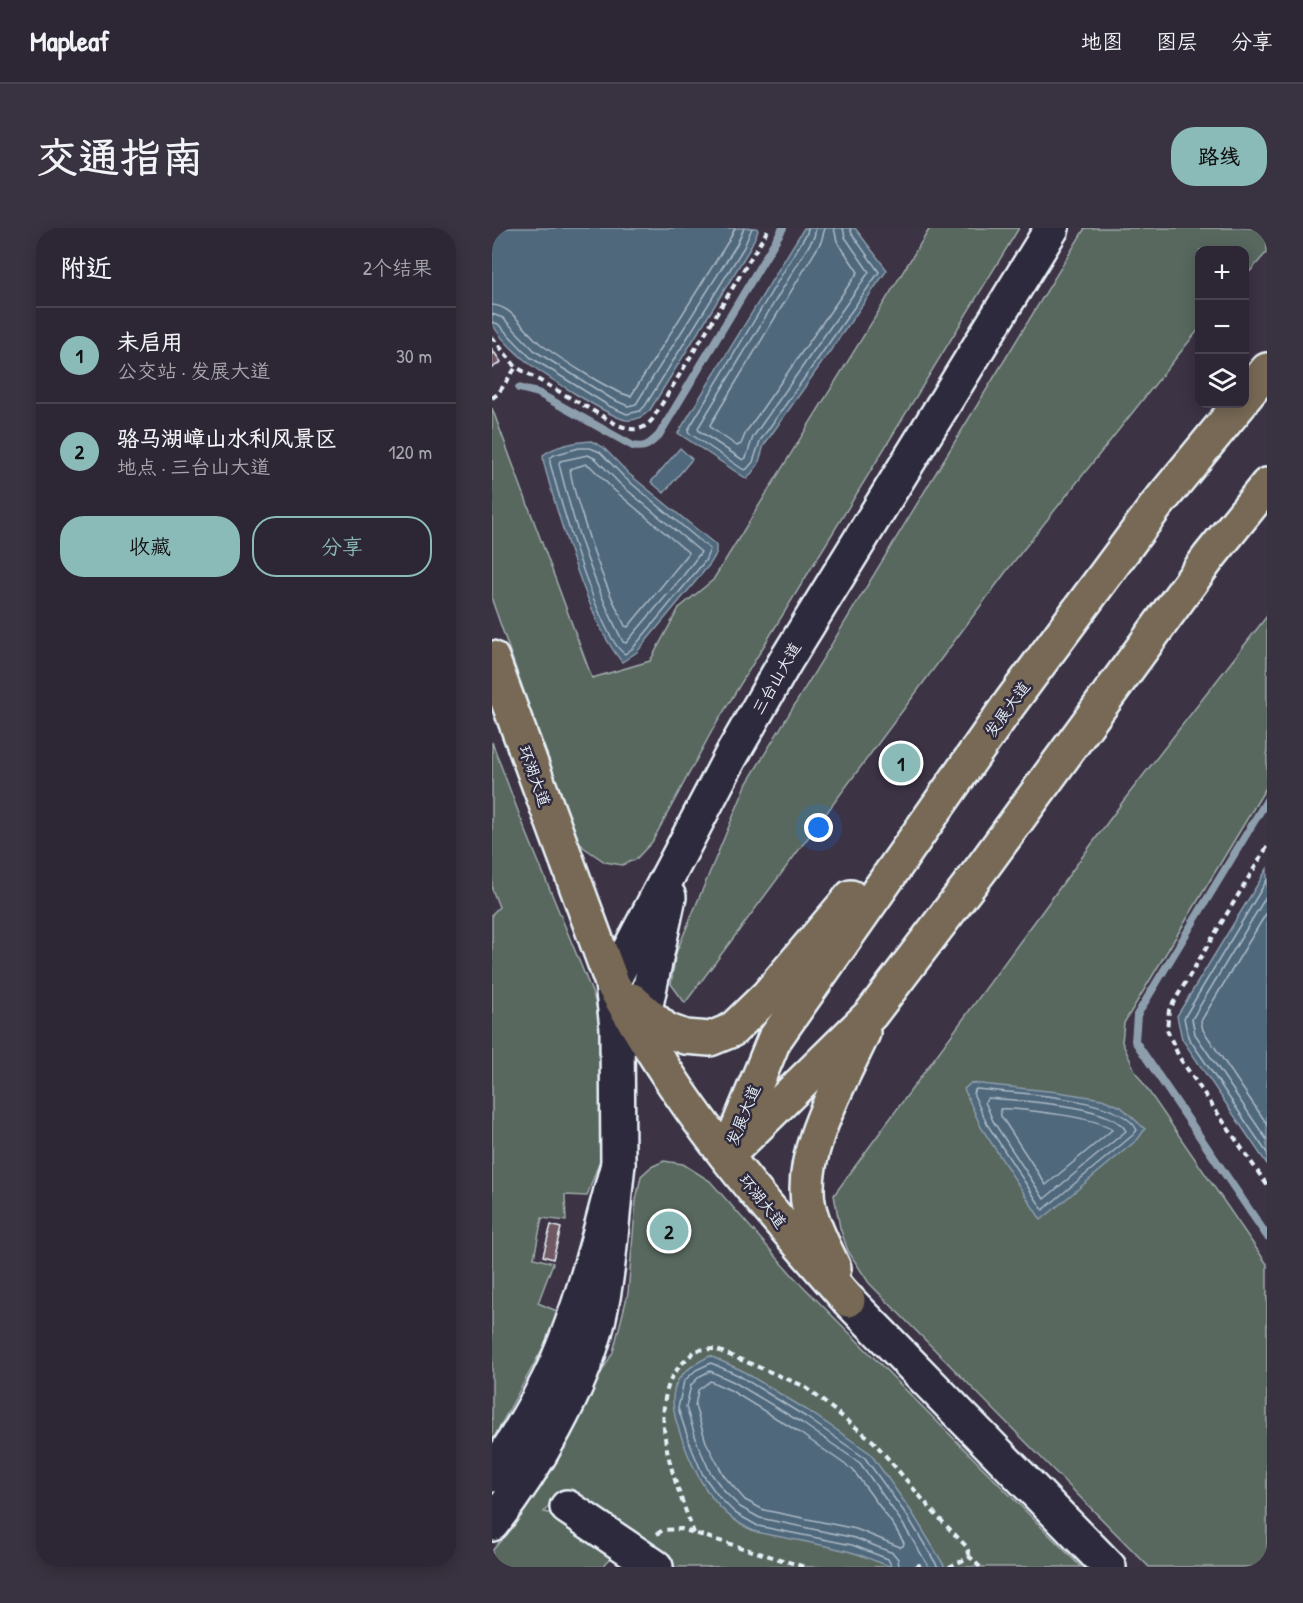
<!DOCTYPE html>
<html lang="zh">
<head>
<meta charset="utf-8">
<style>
	body { margin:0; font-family:"Patrick Hand","LXGW WenKai TC",sans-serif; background:#393240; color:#f1f3f6 }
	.controls { position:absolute; right:18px; top:18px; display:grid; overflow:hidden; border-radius:12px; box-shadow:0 3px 15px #0003 }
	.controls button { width:54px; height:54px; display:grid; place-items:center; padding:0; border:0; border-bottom:2px solid #48434f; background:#2d2634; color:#f1f3f6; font:30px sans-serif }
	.you { position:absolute; left:327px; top:600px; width:21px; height:21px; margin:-15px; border:4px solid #fff; border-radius:50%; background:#1a73e8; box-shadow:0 0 0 9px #1a73e833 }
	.badge { display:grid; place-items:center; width:39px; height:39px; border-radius:50%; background:#8bbbb9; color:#111; font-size:20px; font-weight:700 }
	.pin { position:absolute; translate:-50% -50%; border:3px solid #fff; box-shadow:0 2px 6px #0006 }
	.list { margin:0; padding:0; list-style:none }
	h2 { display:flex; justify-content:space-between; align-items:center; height:78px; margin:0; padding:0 24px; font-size:26px }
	h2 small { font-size:20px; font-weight:400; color:#a7a5ac }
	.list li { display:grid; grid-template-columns:39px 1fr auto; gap:18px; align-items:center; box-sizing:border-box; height:96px; padding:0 24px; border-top:2px solid #48434f }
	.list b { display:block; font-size:22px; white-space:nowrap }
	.list p { margin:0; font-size:20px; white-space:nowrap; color:#a7a5ac }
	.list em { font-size:20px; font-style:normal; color:#a7a5ac }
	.actions { display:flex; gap:12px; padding:18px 24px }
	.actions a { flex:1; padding:14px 0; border:2px solid #8bbbb9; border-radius:24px; text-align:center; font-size:21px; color:#8bbbb9 }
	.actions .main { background:#8bbbb9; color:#111 }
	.icon { flex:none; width:33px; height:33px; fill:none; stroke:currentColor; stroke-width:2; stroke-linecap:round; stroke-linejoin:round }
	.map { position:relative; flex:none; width:775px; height:1339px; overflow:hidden; border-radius:24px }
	header { display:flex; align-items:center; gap:36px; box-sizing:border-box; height:84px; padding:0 30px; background:#2d2634; border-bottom:2px solid #48434f }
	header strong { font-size:28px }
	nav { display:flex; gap:33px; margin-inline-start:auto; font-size:21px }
	.intro { display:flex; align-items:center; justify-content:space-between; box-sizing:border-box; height:144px; padding:0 36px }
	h1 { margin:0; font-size:42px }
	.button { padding:15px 27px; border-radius:24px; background:#8bbbb9; color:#111; font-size:21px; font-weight:700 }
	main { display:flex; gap:36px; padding:0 36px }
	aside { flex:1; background:#2d2634; border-radius:24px; box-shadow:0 3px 15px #0003 }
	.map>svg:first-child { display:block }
	.green { fill:#58675e; stroke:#a0acab; stroke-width:1.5 }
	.water { fill:#50677b; stroke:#8d9ead; stroke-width:1.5 }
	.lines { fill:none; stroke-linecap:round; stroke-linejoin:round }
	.shore { stroke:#abbac6; stroke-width:1.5 }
	.stream { stroke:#8d9ead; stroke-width:8 }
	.building { fill:#705864; stroke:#e8f1f8; stroke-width:1.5 }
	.minor-casing { stroke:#e8f1f8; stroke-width:38 }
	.major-casing { stroke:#e8f1f8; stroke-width:38 }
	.path { stroke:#e8f1f8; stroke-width:4; stroke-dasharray:6 4.5; stroke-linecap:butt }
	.minor { stroke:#2f2a3d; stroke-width:33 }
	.major { stroke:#776954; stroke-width:33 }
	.labels { text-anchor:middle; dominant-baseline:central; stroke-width:5; stroke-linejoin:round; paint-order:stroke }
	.street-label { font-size:16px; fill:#e8f1f8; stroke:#2f2a3d }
</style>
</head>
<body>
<header>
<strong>Mapleaf</strong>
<nav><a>地图</a><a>图层</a><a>分享</a></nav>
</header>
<div class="intro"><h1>交通指南</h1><a class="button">路线</a></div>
<main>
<aside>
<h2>附近<small>2个结果</small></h2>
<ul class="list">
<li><span class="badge">1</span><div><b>未启用</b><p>公交站 · 发展大道</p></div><em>30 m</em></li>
<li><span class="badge">2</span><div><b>骆马湖嶂山水利风景区</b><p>地点 · 三台山大道</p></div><em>120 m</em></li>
</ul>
<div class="actions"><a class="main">收藏</a><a>分享</a></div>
</aside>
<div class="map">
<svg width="775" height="1339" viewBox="0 0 775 1339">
	<rect width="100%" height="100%" fill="#3c3345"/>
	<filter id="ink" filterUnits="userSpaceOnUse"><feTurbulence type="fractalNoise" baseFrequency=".0167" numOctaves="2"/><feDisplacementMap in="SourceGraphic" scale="12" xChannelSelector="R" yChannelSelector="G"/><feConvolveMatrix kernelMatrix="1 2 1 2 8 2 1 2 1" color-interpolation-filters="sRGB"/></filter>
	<g filter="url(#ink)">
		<g class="green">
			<polygon points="438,0 527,0 221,501 160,614 144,631 130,637 113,634 91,619 80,601 0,372 0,180 100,450 158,433 187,380 221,352"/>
			<polygon points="593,0 775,0 775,24 753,49 752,22 708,22 707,101 516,341 193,775 179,756 184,725 255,555"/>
			<polygon points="775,388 775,558 632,795 630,814 644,845 775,1036 775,1339 657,1339 377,1055 356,1023 348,1000 342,967 632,572"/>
			<polygon points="0,514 29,591 102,769 109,798 115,892 109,929 95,968 73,967 74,993 50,990 42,1030 61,1035 46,1075 67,1084 60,1103 0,1213 0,686 7,679 0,661"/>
			<polygon points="172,933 191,936 218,953 302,1049 589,1339 183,1339 68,1263 52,1284 70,1288 121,1328 110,1339 0,1339 0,1323 25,1293 121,1124 136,1065 144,972 149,948 159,939"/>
		</g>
		<g class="water">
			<path d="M3,0H265L266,3L257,22L158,182C152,188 143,193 134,192C118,189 47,144 34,133C22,123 7,109 0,95V1Z"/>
			<polygon points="312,0 363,0 395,42 272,217 266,237 255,251 186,205"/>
			<path d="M99,213L111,219L137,246L224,317V326L218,336L145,424L130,434C111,411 101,383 90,356C75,316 63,277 52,236L51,227C65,217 83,214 99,213Z"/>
			<polygon points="188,220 200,231 172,265 159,254"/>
			<polygon points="775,641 775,936 690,811 685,788"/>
			<polygon points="479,855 566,864 610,871 629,879 653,901 646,911 549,992 489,899 472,861"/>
			<path d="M218,1128L249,1142L318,1184L378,1225L421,1286L453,1339C436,1339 414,1339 398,1338C382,1334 368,1325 351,1322C331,1317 310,1313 289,1309C280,1307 270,1306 262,1303C218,1284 199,1239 185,1196C174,1159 185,1144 218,1128Z"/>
		</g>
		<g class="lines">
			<g class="shore">
				<polyline points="316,0 315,5 196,202 197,205 252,242 255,241 261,234 268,213 387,44 360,6 358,0"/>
				<polyline points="324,0 322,9 206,200 207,203 251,232 254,230 261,209 377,44 353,9 351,0"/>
				<polyline points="333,0 329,14 218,197 219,200 245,218 249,216 254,204 366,44 345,13 342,0"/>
				<path d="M0,77C22,78 33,105 50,117C66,129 122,166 139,168L237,12L243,0"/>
				<polyline points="0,86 11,90 43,123 120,171 136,178 144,176 245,16 252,0"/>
				<polyline points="0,94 6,96 38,129 117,178 135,186 148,183 153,178 252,19 260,0"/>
				<path d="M87,220H98L108,224L133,250L218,321L213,333L141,420L133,426C108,412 67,268 58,235V230L62,227Z"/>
				<path d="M96,227L104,231L128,256L209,324L191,348L134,415L131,414C102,357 82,298 67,236L68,233Z"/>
				<path d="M94,236L98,238L122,262L197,325L136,399L133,398C115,362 101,325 90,287C85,272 80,257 78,241Z"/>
				<polyline points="775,652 692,790 696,809 775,925"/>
				<polyline points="775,667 700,791 703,806 775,912"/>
				<polyline points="775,684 709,793 711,802 775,896"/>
				<path d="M484,861C519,865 629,868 645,902L641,907L551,982L495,896L481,865Z"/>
				<path d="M496,870C526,873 620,876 634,903L552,971L501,893L493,874Z"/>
				<path d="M508,881C525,880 613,890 620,902L554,957L509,888Z"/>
				<polygon points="218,1153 238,1162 305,1203 361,1242 402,1298 412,1315 411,1318 408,1319 364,1301 272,1282 253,1272 232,1248 214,1214 203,1178 206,1162"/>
				<polyline points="400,1339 396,1331 360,1317 266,1298 243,1285 227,1269 211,1247 199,1219 186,1180 192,1153 204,1142 219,1135 246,1147 314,1189 373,1230 416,1289 446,1339"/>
				<polyline points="407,1339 406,1331 401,1325 363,1310 268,1290 248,1279 233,1264 218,1244 206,1217 194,1179 199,1157 208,1148 218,1143 242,1154 310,1195 368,1235 409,1293 437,1339"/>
			</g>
			<g class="stream">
				<path d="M27,160L46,165L141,218C153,221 158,216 167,207L291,0"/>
				<polyline points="775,572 645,787 643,813 775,1008"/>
			</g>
		</g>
		<g class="building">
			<polygon points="0,121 9,134 0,140"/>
			<polygon points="59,997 69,1000 61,1031 51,1028"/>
		</g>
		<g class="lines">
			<g class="minor-casing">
				<g id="minor">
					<polyline points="147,810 177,669"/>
					<polyline points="126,936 125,800 120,755 238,530 293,434 560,0"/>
					<polyline points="356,1072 617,1339"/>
					<path d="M0,1247C23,1212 46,1175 64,1136C92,1072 108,1003 126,936C120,988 118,1043 106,1094C90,1161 43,1242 0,1296"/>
					<polyline points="75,1279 164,1339"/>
				</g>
			</g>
			<g class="major-casing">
				<g id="major">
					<polyline points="752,170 775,142"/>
					<path d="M0,430L120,755C140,790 160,823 182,856C233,933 296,1003 356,1072"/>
					<polyline points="140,772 174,802 193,809 218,811 240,802 276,767 359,669"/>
					<polyline points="245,918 379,786 490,640 717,329 775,257"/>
					<polyline points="235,927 282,812 516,478 664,278 748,176"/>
					<path d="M342,1040C333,1021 322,1001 317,980C305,926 349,854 371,805"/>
				</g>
			</g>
			<g class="path">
				<path d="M0,109L24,139L126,197C140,202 148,205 160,192L277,0"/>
				<polyline points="0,170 6,166 24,139"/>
				<polyline points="775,619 677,782 675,802 687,829 775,957"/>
				<path d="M202,1305C186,1262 158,1196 179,1151C184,1140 196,1130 204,1122L223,1121L312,1158L381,1213L444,1287L475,1319L478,1329"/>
				<polyline points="165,1306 171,1302 189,1301 313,1339"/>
				<polyline points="423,1339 427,1337 428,1339"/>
				<polyline points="457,1339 478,1329 488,1339"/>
			</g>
			<use href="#minor" class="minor"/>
			<use href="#major" class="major"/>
		</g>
	</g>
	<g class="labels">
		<g class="street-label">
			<text transform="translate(284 450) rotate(-60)">三台山大道</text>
			<text transform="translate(515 481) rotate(-54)">发展大道</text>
			<text transform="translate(43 548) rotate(70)">环湖大道</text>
			<text transform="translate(251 887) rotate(-68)">发展大道</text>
			<text transform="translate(271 973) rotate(51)">环湖大道</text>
		</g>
	</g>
</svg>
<div class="controls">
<button>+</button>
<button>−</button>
<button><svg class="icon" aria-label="layers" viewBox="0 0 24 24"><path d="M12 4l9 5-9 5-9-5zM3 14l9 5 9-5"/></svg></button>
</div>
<div class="you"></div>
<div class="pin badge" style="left:409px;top:535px">1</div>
<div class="pin badge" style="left:177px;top:1003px">2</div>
</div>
</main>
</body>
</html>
